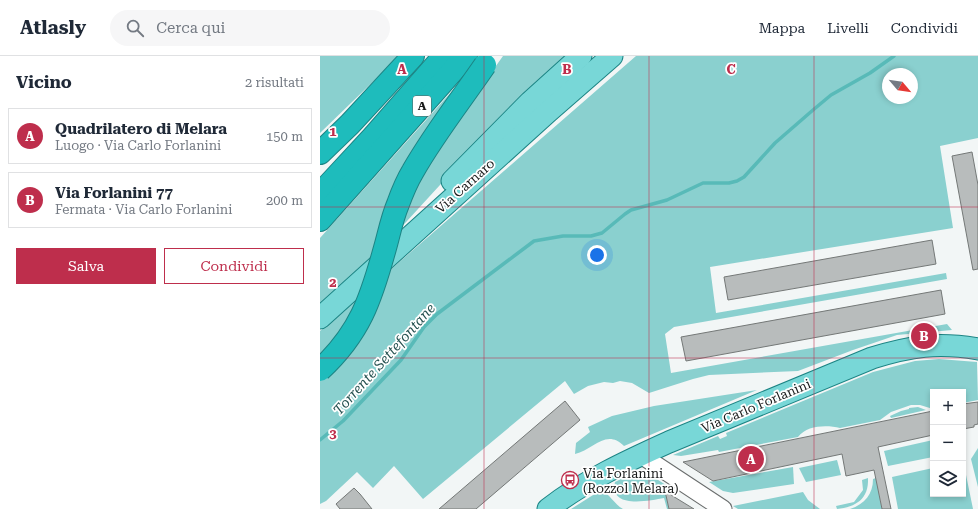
<!DOCTYPE html>
<html lang="it">
<head>
<meta charset="utf-8">
<style>
	body { margin:0; font-family:"Roboto Serif",serif; background:#f6f6f7; color:#1f2937 }
	.controls { position:absolute; right:12px; bottom:12px; display:grid; overflow:hidden; border-radius:0px; box-shadow:0 2px 6px #0003 }
	.controls button { width:36px; height:36px; display:grid; place-items:center; padding:0; border:0; border-bottom:1px solid #e0e1e3; background:#fff; color:#1f2937; font:20px sans-serif }
	.compass { position:absolute; left:562px; top:12px; width:36px; height:36px; border-radius:50%; background:#fff; box-shadow:0 2px 6px #0003; rotate:119deg }
	.you { position:absolute; left:277px; top:199px; width:14px; height:14px; margin:-10px; border:3px solid #fff; border-radius:50%; background:#1a73e8; box-shadow:0 0 0 6px #1a73e833 }
	.badge { display:grid; place-items:center; width:26px; height:26px; border-radius:50%; background:#be2e4c; color:#fff; font-size:13px; font-weight:700 }
	.pin { position:absolute; translate:-50% -50%; border:2px solid #fff; box-shadow:0 1px 4px #0006 }
	.list { margin:0; padding:0; list-style:none }
	h2 { display:flex; justify-content:space-between; align-items:center; height:52px; margin:0; padding:0 16px; font-size:17px }
	h2 small { font-size:13px; font-weight:400; color:#747a83 }
	.list li { display:grid; grid-template-columns:26px 1fr auto; gap:12px; align-items:center; box-sizing:border-box; height:56px; margin:0 8px 8px; padding:0 8px; border:1px solid #e0e1e3; border-radius:0px }
	.list b { display:block; font-size:15px; white-space:nowrap }
	.list p { margin:0; font-size:13px; white-space:nowrap; color:#747a83 }
	.list em { font-size:13px; font-style:normal; color:#747a83 }
	.actions { display:flex; gap:8px; padding:12px 16px }
	.actions a { flex:1; padding:9px 0; border:1px solid #be2e4c; border-radius:0px; text-align:center; font-size:14px; color:#be2e4c }
	.actions .main { background:#be2e4c; color:#fff }
	.icon { flex:none; width:22px; height:22px; fill:none; stroke:currentColor; stroke-width:2; stroke-linecap:round; stroke-linejoin:round }
	.map { position:relative; flex:none; width:658px; height:453px; overflow:hidden }
	header { display:flex; align-items:center; gap:24px; box-sizing:border-box; height:56px; padding:0 20px; background:#fff; border-bottom:1px solid #e0e1e3 }
	header strong { font-size:19px }
	nav { display:flex; gap:22px; margin-inline-start:auto; font-size:14px }
	.search { width:280px; height:36px; background:#f6f6f7; display:flex; align-items:center; gap:10px; box-sizing:border-box; padding:0 14px; border-radius:22px; color:#747a83; font-size:15px }
	main { display:flex }
	aside { flex:1; background:#fff }
	.map>svg:first-child { display:block }
	.green { fill:#8ad0cf; fill-rule:evenodd }
	.lines { fill:none; stroke-linecap:round; stroke-linejoin:round }
	.stream { stroke:#58bab8; stroke-width:3.5 }
	.building { fill:#b8bcbc; stroke:#747877 }
	.minor-casing { stroke:#696c6c; stroke-width:19 }
	.major-casing { stroke:#1c8484; stroke-width:23 }
	.highway-casing { stroke:#1c8484; stroke-width:24 }
	.minor { stroke:#fff; stroke-width:17 }
	.major { stroke:#78d7d7; stroke-width:21 }
	.highway { stroke:#1ebcbc; stroke-width:22 }
	.highway-bridge-casing { stroke:#1c8484; stroke-width:24; stroke-linecap:butt }
	.highway-bridge { stroke:#1ebcbc; stroke-width:22 }
	.grid { fill:none; stroke:#be2e4c; stroke-width:1; stroke-opacity:0.55 }
	.labels { text-anchor:middle; dominant-baseline:central; stroke-width:3.5; stroke-linejoin:round; paint-order:stroke }
	.shield { fill:#fff; stroke:#5e5f5f; stroke-width:1 }
	.shield-label { font-size:12px; font-weight:bold; fill:#191b1b }
	.street-label { font-size:13px; fill:#191b1b; stroke:#fff }
	.poi-label { font-size:13px; fill:#191b1b; stroke:#fff; text-anchor:start }
	.water-label { font-size:14px; font-style:italic; fill:#265251; stroke:#fff }
	.grid-label { font-size:13px; text-anchor:middle; font-weight:bold; fill:#be2e4c; stroke:#fff; stroke-width:3.5; stroke-linejoin:round; paint-order:stroke }
</style>
</head>
<body>
<header>
<strong>Atlasly</strong>
<div class="search"><svg class="icon" aria-label="search" viewBox="0 0 24 24"><circle cx="10" cy="10" r="6"/><path d="M15 15l6 6"/></svg>Cerca qui</div>
<nav><a>Mappa</a><a>Livelli</a><a>Condividi</a></nav>
</header>
<main>
<aside>
<h2>Vicino<small>2 risultati</small></h2>
<ul class="list">
<li><span class="badge">A</span><div><b>Quadrilatero di Melara</b><p>Luogo · Via Carlo Forlanini</p></div><em>150 m</em></li>
<li><span class="badge">B</span><div><b>Via Forlanini 77</b><p>Fermata · Via Carlo Forlanini</p></div><em>200 m</em></li>
</ul>
<div class="actions"><a class="main">Salva</a><a>Condividi</a></div>
</aside>
<div class="map">
<svg width="658" height="453" viewBox="0 0 658 453">
	<rect width="100%" height="100%" fill="#f2f6f6"/>
	<g class="green">
		<polygon points="0,0 77,0 64,15 0,77"/>
		<polygon points="183,0 246,0 195,47 44,212 0,252 0,182 159,5 173,14"/>
		<path d="M316,0H658V82L620,90L633,172L390,211L396,257L626,217L627,223L354,271L345,278L351,317L627,268L632,274L577,279L533,294L478,315L389,319L373,323L329,337L312,327L300,325L293,327L284,326L268,330L254,338L245,325L103,443L74,410L53,432L37,416L6,445L0,448V275ZM568,18H592V42H568Z"/>
		<path d="M619,303L657,306L658,344L643,347V336H613V353L600,349H591L571,356L560,364L520,372C507,369 487,369 478,381L399,396L398,394L361,400L353,399L398,380L400,383L407,380L406,377L553,316L595,305Z"/>
		<path d="M437,334L304,390C286,372 273,394 255,398L256,387L270,376L268,371L292,360L334,350Z"/>
		<polygon points="598,351 606,354 571,362 570,360 581,355 589,353 589,352"/>
		<polygon points="613,384 613,401 568,410 564,395"/>
		<polygon points="658,392 658,431 651,403"/>
		<polygon points="517,404 521,419 486,426 479,412"/>
		<polygon points="473,411 474,428 413,437 403,435 389,426"/>
		<polygon points="613,412 613,438 643,438 643,413 645,414 653,453 578,453 572,421"/>
		<path d="M321,413L349,431L351,437L345,434L349,453H347L344,442C328,445 289,453 295,426Z"/>
		<path d="M548,422C549,443 536,451 517,453L516,450L534,446L543,434L542,424Z"/>
		<path d="M556,422L562,453H530C545,448 553,438 553,423Z"/>
		<path d="M281,434C290,438 294,448 303,453H251Z"/>
		<polygon points="483,436 488,444 500,453 418,453 413,450"/>
	</g>
	<g class="lines">
		<polyline class="stream" points="0,384 23,365 81,304 104,271 117,258 214,185 243,180 271,180 282,177 305,158 311,154 347,144 383,127 409,127 417,125 424,121 455,87 493,54 511,39 550,17 574,0"/>
	</g>
	<g class="building">
		<polygon points="652,96 658,129 658,213 653,214 632,100"/>
		<polygon points="612,184 616,208 408,244 404,221"/>
		<polygon points="621,234 625,258 366,305 361,281"/>
		<polygon points="245,345 260,364 156,453 119,453"/>
		<polygon points="658,346 658,368 654,369 654,371 643,373 643,348"/>
		<polygon points="613,355 613,379 558,391 571,453 562,453 554,414 526,420 522,398 393,425 363,406"/>
		<polygon points="34,432 40,438 52,453 20,453 16,448"/>
		<polygon points="345,435 356,442 374,453 349,453"/>
	</g>
	<g class="lines">
		<g class="minor-casing">
			<polyline id="minor" points="321,399 403,453"/>
		</g>
		<g class="major-casing">
			<g id="major">
				<polyline points="132,125 210,46 261,0"/>
				<polyline points="0,262 228,56 292,0"/>
				<path d="M228,453C264,425 307,405 349,386L552,302C591,290 618,286 658,293"/>
			</g>
		</g>
		<g class="highway-casing">
			<g id="highway">
				<polyline points="0,97 30,68 93,0"/>
				<polyline points="0,138 53,81 124,0"/>
				<polyline points="0,164 146,0"/>
			</g>
		</g>
		<use href="#minor" class="minor"/>
		<use href="#major" class="major"/>
		<use href="#highway" class="highway"/>
		<g class="highway-bridge-casing">
			<path id="highway-bridge" d="M0,314C40,277 51,243 65,192C69,178 72,162 78,148C82,137 87,125 93,115C114,78 141,44 165,9"/>
		</g>
		<use href="#highway-bridge" class="highway-bridge"/>
	</g>
	<path class="grid" d="M164,0V453M329,0V453M494,0V453M0,151H658M0,302H658"/>
	<defs>
		<g id="bus-ring" transform="scale(0.9)"><circle r="9.5" fill="#fff" stroke="#be2e4c" stroke-width="1.5"/><path d="M-5-6H5V4H4V6H2V4H-2V6H-4V4H-5ZM-3.5-4V0h7V-4ZM-3.5 1.2v1.5H-2V1.2ZM2 1.2v1.5H3.5V1.2Z" fill="#be2e4c"/></g>
	</defs>
	<g fill-rule="evenodd">
		<use href="#bus-ring" x="250" y="424"/>
	</g>
	<g class="labels">
		<rect class="shield" x="93" y="40" width="18" height="20" rx="3"/>
		<g class="shield-label">
			<text x="102" y="50">A</text>
		</g>
		<g class="street-label">
			<text transform="translate(145 130) rotate(-42)">Via Carnaro</text>
			<text transform="translate(436 350) rotate(-23)">Via Carlo Forlanini</text>
		</g>
		<g class="poi-label">
			<text x="263" y="417">Via Forlanini<tspan x="263" dy="15">(Rozzol Melara)</tspan></text>
		</g>
		<g class="water-label">
			<text transform="translate(64 303) rotate(-48)">Torrente Settefontane</text>
		</g>
	</g>
	<g class="grid-label">
		<text x="82" y="18">A</text>
		<text x="247" y="18">B</text>
		<text x="411" y="18">C</text>
		<text x="13" y="80">1</text>
		<text x="13" y="231">2</text>
		<text x="13" y="382">3</text>
	</g>
</svg>
<div class="controls">
<button>+</button>
<button>−</button>
<button><svg class="icon" aria-label="layers" viewBox="0 0 24 24"><path d="M12 4l9 5-9 5-9-5zM3 14l9 5 9-5"/></svg></button>
</div>
<svg class="compass" viewBox="-18 -18 36 36"><path d="M0-13l5 13h-10z" fill="#e53935"/><path d="M0 13l5-13h-10z" fill="#747a83"/></svg>
<div class="you"></div>
<div class="pin badge" style="left:431px;top:403px">A</div>
<div class="pin badge" style="left:604px;top:280px">B</div>
</div>
</main>
</body>
</html>
